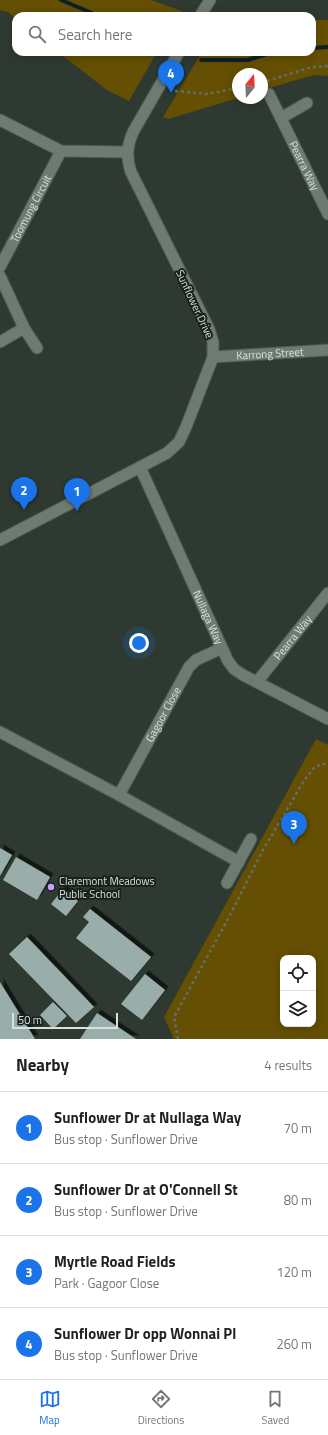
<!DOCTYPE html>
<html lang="en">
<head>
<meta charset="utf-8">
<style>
	body { margin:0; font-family:"Titillium Web",sans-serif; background:#f2f2f2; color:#222 }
	.controls { position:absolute; right:12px; bottom:12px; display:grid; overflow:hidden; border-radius:8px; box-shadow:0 2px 10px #0003 }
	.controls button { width:36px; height:36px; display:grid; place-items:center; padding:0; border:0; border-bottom:1px solid #e0e0e0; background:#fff; color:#222; font:20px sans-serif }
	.compass { position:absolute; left:232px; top:68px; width:36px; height:36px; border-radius:50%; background:#fff; box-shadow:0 2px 10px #0003; rotate:18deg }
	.scale { position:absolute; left:12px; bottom:10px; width:106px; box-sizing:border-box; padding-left:4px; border:2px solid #d9e1db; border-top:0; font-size:11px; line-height:14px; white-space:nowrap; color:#d9e1db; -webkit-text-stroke:3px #1a201c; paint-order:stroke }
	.you { position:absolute; left:139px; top:643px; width:14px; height:14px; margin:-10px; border:3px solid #fff; border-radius:50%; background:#1a73e8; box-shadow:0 0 0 6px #1a73e833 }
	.badge { display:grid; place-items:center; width:26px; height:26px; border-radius:50%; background:#1a73e8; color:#fff; font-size:13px; font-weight:700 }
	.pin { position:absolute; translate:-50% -33px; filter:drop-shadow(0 1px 2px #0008) }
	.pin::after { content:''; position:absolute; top:21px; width:14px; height:12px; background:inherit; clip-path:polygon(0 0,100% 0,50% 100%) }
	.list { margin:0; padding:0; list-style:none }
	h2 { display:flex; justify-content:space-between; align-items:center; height:52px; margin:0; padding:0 16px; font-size:17px }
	h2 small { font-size:13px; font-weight:400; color:#767676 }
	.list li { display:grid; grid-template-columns:26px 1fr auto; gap:12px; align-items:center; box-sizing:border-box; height:72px; padding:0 16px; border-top:1px solid #e0e0e0 }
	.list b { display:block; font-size:15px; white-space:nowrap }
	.list p { margin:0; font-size:13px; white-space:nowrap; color:#767676 }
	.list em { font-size:13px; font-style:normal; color:#767676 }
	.icon { flex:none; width:22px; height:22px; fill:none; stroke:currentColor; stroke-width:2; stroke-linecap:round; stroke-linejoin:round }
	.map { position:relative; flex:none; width:328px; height:1039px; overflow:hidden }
	.search { position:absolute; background:#fff; box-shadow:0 2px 10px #0003; left:12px; right:12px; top:12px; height:44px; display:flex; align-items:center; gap:10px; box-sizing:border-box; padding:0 14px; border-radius:12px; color:#767676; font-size:15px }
	.sheet { height:340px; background:#fff }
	nav { display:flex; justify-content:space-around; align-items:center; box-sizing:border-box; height:56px; border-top:1px solid #e0e0e0; background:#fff; font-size:11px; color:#767676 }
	nav a { display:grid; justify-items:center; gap:2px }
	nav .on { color:#1a73e8 }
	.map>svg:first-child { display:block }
	.green { fill:#644f02; fill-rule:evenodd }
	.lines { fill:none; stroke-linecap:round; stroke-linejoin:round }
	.stream { stroke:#0e2024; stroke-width:4 }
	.building { fill:#99adaa; filter:url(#shadow) }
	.minor-casing { stroke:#4d574f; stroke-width:13 }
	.tertiary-casing { stroke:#4d574f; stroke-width:13 }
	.path { stroke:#636e66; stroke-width:2.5; stroke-dasharray:3 3; stroke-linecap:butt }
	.minor { stroke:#6e7b71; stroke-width:11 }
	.tertiary { stroke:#6e7b71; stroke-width:11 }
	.poi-dot { fill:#d09dfe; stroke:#1a201c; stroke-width:1.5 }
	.labels { text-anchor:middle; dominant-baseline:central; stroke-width:4; stroke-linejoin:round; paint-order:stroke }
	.street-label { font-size:11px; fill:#d9e1db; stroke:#1a201c }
	.poi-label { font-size:11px; fill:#d9e1db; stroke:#1a201c; text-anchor:start }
</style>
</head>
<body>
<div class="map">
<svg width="328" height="1039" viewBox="0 0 328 1039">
	<defs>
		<filter id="shadow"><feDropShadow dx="3.5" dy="-3.5" stdDeviation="0" flood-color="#0009"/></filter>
	</defs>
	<rect width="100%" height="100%" fill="#2e3a31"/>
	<g class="green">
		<polygon points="0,0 151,0 182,11 178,16 16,16 16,19 8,12 0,10"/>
		<polygon points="312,20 328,20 328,76 314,75 262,90 262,74 238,74 238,98 168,119 163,117 202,52 312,52"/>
		<polygon points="58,52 157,52 129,101 107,90"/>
		<path d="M316,739L328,745V1039H174L164,1017ZM283,958H313V1024H283Z"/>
	</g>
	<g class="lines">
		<g class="stream">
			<polyline points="61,0 99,16"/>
			<polyline points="312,48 328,47"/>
			<polyline points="201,60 248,60 273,52"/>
		</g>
	</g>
	<g class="building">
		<polygon points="0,848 12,855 0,876"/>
		<polygon points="16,857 50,877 37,900 3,880"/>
		<polygon points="63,889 78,901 66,916 51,904"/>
		<polygon points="90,909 151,957 131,981 76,938 89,922 83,917"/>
		<polygon points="27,937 94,1007 76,1023 9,954"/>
		<polygon points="145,974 165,990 142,1020 121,1004"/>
		<polygon points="0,982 35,1039 0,1039"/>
		<polygon points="53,1002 67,1016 53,1029 40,1015"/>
		<polygon points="97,1013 136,1039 80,1039"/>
	</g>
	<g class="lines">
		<g class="minor-casing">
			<g id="minor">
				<path id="s1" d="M269,94L328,214"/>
				<polyline points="281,118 307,103"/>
				<polyline points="0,120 61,151 127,152"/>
				<path id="s2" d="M0,267L61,151"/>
				<polyline points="0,276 24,328 37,348"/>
				<polyline points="0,342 24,328"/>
				<path id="s3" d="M213,357L328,350"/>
				<path id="s4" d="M140,467L228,661L234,669L243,675L328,719"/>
				<path id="s5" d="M257,682L328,593"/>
				<polyline points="0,732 119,795 239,862"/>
				<path id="s6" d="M119,795L189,667L196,660L222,648"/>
				<polyline points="227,883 251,839"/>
			</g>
		</g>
		<g class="tertiary-casing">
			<g id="tertiary">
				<polyline points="200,16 210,0"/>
				<path d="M0,540L167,453L179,442L186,427L213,357V342L209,329L131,172C126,157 127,146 133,132L179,52"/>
			</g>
		</g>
		<g class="path">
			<polyline points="267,81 312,67 328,66"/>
			<polyline points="175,91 206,94 238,88"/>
			<polyline points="178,1039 174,1017 228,919 263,850 305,779 315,767 322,764 328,764"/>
		</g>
		<use href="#minor" class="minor"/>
		<use href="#tertiary" class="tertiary"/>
	</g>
	<circle class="poi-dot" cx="51" cy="887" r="4"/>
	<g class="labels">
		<g class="street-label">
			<text stroke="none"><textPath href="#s1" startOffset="80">Pearra Way</textPath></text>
			<text stroke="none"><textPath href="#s2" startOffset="66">Toomung Circuit</textPath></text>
			<text transform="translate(195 304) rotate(65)">Sunflower Drive</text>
			<text stroke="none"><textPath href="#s3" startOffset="57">Karrong Street</textPath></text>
			<text stroke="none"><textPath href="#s4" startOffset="165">Nullaga Way</textPath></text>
			<text stroke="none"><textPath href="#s5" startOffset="57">Pearra Way</textPath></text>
			<text stroke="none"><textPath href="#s6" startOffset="92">Gagoor Close</textPath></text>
		</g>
		<g class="poi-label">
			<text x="59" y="881">Claremont Meadows<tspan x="59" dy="13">Public School</tspan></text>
		</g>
	</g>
</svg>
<div class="controls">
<button><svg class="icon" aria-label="locate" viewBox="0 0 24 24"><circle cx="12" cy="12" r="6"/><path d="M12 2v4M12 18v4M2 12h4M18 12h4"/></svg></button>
<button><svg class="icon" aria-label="layers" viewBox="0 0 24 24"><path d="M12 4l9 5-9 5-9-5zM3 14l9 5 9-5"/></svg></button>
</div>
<svg class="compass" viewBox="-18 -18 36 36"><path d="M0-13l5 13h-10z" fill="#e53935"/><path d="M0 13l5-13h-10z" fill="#767676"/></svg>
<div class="scale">50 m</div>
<div class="you"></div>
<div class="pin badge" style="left:77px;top:511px">1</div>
<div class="pin badge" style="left:24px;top:510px">2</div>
<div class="pin badge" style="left:294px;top:844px">3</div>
<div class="pin badge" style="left:171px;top:93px">4</div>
<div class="search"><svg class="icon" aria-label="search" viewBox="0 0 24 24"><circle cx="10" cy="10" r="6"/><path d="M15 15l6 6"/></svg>Search here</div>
</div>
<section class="sheet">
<h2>Nearby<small>4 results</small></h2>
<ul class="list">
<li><span class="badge">1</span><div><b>Sunflower Dr at Nullaga Way</b><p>Bus stop · Sunflower Drive</p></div><em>70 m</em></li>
<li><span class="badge">2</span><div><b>Sunflower Dr at O'Connell St</b><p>Bus stop · Sunflower Drive</p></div><em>80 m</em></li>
<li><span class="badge">3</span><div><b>Myrtle Road Fields</b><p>Park · Gagoor Close</p></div><em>120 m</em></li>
<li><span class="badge">4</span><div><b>Sunflower Dr opp Wonnai Pl</b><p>Bus stop · Sunflower Drive</p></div><em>260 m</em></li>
</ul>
</section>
<nav>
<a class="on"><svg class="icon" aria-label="map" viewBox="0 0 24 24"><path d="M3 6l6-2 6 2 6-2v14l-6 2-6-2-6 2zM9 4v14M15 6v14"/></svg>Map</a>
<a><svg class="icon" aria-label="directions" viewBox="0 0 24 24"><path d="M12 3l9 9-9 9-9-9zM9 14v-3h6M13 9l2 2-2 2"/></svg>Directions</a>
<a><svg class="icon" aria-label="saved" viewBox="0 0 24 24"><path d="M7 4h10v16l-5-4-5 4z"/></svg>Saved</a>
</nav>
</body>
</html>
